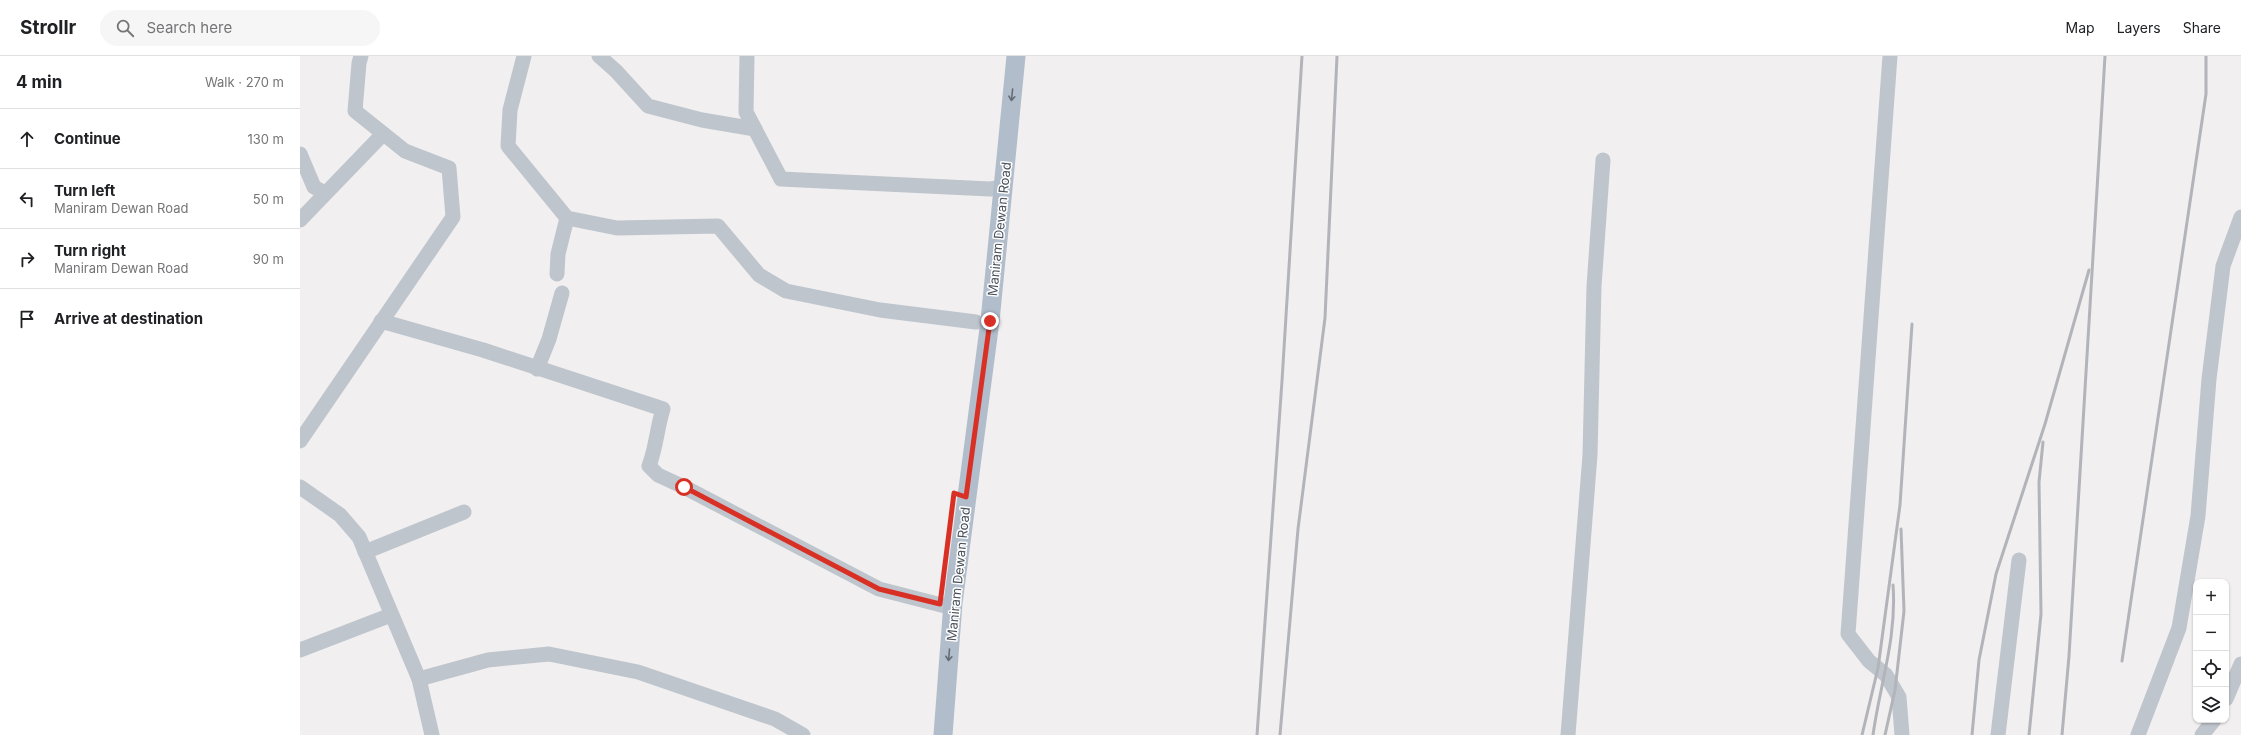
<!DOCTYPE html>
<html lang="en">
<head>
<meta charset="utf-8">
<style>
	body { margin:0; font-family:Inter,sans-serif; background:#f6f6f6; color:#202124 }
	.controls { position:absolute; right:12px; bottom:12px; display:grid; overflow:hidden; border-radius:8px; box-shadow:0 1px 3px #0004 }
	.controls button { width:36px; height:36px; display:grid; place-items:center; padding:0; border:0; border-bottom:1px solid #e0e0e0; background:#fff; color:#202124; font:20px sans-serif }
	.stop { position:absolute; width:12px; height:12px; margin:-9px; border:3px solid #d93025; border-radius:50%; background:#fff }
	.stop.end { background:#d93025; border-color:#fff; box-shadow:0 1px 4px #0008 }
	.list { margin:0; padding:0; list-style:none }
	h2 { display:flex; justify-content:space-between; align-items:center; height:52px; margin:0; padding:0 16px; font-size:17px }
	h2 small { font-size:13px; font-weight:400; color:#757577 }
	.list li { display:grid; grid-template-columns:26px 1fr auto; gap:12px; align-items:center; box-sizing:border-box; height:60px; padding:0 16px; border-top:1px solid #e0e0e0 }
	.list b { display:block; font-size:15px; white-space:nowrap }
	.list p { margin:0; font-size:13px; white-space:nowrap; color:#757577 }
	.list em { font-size:13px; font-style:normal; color:#757577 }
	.icon { flex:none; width:22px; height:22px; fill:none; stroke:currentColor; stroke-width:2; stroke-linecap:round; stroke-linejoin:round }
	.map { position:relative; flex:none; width:1941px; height:679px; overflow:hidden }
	header { display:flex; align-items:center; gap:24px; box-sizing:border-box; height:56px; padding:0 20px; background:#fff; border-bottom:1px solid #e0e0e0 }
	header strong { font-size:19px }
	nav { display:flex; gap:22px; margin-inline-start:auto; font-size:14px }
	.search { width:280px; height:36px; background:#f6f6f6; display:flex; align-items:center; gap:10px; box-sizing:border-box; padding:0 14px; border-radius:22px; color:#757577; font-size:15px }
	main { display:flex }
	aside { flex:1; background:#fff }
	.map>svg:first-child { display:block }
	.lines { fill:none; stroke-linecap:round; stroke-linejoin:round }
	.minor { stroke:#bfc5cd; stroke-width:15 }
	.major { stroke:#b1bdcb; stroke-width:19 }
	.rail { stroke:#b2b4b9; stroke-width:3 }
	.oneway { stroke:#636c77 }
	.route { stroke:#d93025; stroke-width:5 }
	.labels { text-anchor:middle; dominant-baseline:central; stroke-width:3; stroke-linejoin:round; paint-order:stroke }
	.street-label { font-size:13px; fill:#49515b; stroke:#fff }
</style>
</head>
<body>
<header>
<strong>Strollr</strong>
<div class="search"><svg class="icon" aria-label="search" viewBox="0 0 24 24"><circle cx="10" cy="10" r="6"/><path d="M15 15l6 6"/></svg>Search here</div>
<nav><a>Map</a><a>Layers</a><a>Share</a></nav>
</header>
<main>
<aside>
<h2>4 min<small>Walk · 270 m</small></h2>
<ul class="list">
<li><svg class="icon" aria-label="ahead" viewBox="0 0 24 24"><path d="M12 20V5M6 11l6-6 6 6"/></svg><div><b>Continue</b></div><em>130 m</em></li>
<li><svg class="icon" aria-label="left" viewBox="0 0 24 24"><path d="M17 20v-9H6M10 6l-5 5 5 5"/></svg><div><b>Turn left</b><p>Maniram Dewan Road</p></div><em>50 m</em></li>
<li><svg class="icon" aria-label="right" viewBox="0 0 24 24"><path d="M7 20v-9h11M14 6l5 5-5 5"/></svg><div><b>Turn right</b><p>Maniram Dewan Road</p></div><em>90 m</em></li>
<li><svg class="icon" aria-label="arrive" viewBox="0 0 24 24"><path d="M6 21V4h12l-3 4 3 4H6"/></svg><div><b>Arrive at destination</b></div></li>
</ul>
</aside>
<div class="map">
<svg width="1941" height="679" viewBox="0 0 1941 679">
	<rect width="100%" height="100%" fill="#f1efef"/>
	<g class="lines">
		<g class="minor">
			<polyline points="224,0 210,54 208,90 267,162 317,172 418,170 459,219 486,235 580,254 676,266"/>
			<polyline points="299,0 316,15 348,50 402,64 455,73"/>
			<polyline points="447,0 446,56 481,123 690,133 703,131"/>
			<polyline points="1590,0 1548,578 1569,605 1586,619 1599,641 1602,679"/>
			<polyline points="0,98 14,131 25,137"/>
			<polyline points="0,164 83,78"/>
			<polyline points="257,218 258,198 267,162"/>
			<path d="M81,265L183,294L363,353C357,372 356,392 349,410L358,419L384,431L579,533L653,552"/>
			<polyline points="237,313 249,283 262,237"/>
			<polyline points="0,385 153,161 149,112 105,95 55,55 59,7 61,0"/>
			<polyline points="0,431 40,459 59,481 119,623 132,679"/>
			<polyline points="65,496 164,456"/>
			<polyline points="0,594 91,559"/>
			<polyline points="119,623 188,604 249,598 338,616 475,663 503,679"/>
			<polyline points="1926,643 1941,608"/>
			<polyline points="1268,679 1290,399 1294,230 1303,104"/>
			<polyline points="1698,679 1719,504"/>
			<polyline points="1838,679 1879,572 1898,460 1909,323 1923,210 1941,161"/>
			<polyline points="1902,679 1914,664"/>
		</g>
		<polyline class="major" points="643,679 653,547 690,265 716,0"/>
		<g class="rail">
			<polyline points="1822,605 1906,38 1906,0"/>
			<polyline points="957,679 982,325 1002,0"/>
			<polyline points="980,679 998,473 1025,262 1037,0"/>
			<polyline points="1562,679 1578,612 1600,449 1612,268"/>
			<path d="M1573,679C1580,628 1597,582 1593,529"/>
			<polyline points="1585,679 1595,634 1604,555 1601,473"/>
			<polyline points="1672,679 1679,604 1696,518 1745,368 1789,214"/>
			<polyline points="1729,679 1741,558 1739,426 1743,386"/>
			<polyline points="1762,679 1769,600 1805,0"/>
		</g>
	</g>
	<defs><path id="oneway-shaft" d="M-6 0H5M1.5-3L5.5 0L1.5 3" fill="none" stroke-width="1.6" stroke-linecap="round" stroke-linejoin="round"/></defs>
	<g class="oneway">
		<use href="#oneway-shaft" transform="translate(712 39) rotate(96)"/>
		<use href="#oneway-shaft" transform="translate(649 599) rotate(95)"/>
	</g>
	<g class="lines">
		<polyline class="route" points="384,431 579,533 640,548 654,437 666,441 690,265"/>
	</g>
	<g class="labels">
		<g class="street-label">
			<text transform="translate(699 173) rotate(-84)">Maniram Dewan Road</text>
			<text transform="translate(658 518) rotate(-84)">Maniram Dewan Road</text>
		</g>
	</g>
</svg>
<div class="controls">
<button>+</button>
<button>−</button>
<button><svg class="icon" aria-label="locate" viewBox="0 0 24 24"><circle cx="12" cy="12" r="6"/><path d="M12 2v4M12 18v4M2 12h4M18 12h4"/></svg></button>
<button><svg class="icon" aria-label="layers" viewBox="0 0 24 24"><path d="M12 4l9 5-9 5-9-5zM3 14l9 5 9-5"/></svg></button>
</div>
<div class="stop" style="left:384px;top:431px"></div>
<div class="stop end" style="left:690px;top:265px"></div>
</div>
</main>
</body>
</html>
